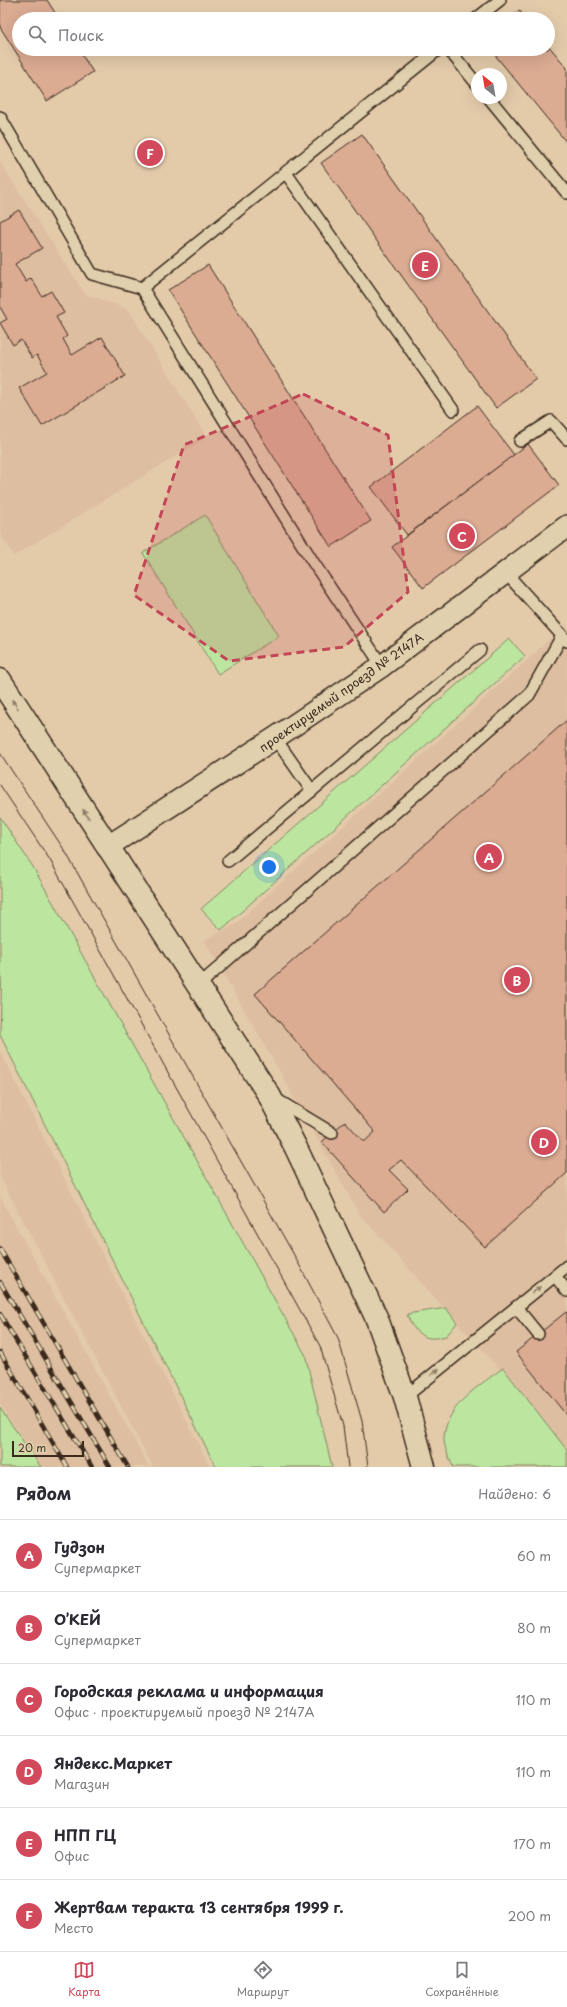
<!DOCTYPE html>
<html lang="ru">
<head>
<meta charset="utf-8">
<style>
	body { margin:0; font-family:"Playpen Sans",sans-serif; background:#f2f2f3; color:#2b2b33 }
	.compass { position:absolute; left:471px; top:68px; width:36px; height:36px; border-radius:50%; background:#fff; box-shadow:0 4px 16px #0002; rotate:329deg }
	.scale { position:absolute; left:12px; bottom:10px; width:72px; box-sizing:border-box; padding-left:4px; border:2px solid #3b2a1e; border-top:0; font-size:11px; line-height:14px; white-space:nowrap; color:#3b2a1e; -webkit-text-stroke:3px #e1d0ad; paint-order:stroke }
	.you { position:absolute; left:269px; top:867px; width:14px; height:14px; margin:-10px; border:3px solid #fff; border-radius:50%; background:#1a73e8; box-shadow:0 0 0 6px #1a73e833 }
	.badge { display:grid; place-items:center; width:26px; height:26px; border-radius:50%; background:#d1495b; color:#fff; font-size:13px; font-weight:700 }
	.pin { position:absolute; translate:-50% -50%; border:2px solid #fff; box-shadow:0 1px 4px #0006 }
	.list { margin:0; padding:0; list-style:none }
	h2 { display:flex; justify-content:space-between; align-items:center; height:52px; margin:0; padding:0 16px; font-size:17px }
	h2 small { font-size:13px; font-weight:400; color:#7c7c81 }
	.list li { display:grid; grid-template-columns:26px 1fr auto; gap:12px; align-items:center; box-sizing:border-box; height:72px; padding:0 16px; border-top:1px solid #e1e1e2 }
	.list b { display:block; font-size:15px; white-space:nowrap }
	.list p { margin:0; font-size:13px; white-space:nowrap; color:#7c7c81 }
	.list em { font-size:13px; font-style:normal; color:#7c7c81 }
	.icon { flex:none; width:22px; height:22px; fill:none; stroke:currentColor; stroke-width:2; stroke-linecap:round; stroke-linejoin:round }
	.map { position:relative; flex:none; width:567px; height:1467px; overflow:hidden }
	.search { position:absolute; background:#fff; box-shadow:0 4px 16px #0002; left:12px; right:12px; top:12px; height:44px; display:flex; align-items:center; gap:10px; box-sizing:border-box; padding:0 14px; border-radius:22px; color:#7c7c81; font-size:15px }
	.sheet { height:484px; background:#fff }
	nav { display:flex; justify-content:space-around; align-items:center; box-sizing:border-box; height:56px; border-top:1px solid #e1e1e2; background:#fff; font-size:11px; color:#7c7c81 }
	nav a { display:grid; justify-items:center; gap:2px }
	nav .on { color:#d1495b }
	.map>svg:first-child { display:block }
	.built { fill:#debea0 }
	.green { fill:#bce5a0; stroke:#7c885f }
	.building { fill:#dbab92; stroke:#3b2a1e }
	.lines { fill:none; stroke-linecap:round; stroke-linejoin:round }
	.service-casing { stroke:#3b2a1e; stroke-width:14 }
	.minor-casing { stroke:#3b2a1e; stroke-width:24 }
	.secondary-casing { stroke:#3b2a1e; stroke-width:25 }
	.service { stroke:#e1d0ad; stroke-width:11 }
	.minor { stroke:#e1d0ad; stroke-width:21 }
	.secondary { stroke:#e1d0ad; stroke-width:22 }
	.tram { stroke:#3b2a1e; stroke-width:1 }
	.rail-casing { stroke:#3b2a1e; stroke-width:4.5 }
	.rail { stroke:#e1d0ad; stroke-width:3; stroke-dasharray:9; stroke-linecap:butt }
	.oneway { fill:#8e7d66 }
	.marked { fill:#c24655; fill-opacity:0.2; stroke:#c24655; stroke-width:3; stroke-dasharray:8 5; stroke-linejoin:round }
	.labels { text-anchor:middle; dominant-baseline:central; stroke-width:4; stroke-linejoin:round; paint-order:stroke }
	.street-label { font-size:12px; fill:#3b2a1e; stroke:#e1d0ad }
</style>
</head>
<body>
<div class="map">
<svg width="567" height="1467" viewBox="0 0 567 1467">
	<rect width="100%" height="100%" fill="#e3cbaa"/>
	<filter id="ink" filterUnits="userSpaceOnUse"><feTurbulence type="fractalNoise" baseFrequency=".025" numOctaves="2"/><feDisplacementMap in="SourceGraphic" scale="8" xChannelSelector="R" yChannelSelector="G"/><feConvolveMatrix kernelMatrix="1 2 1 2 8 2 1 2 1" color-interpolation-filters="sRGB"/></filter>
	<g filter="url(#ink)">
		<g class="built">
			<polygon points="0,162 85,294 128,309 207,437 14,556 0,534"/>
			<polygon points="567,624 567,1455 494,1363 359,1214 277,1067 204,940 233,926"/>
			<polygon points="0,1051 210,1467 153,1467 0,1177"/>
			<polygon points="0,1197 141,1452 149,1467 41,1467 0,1404"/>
		</g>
		<g class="green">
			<polygon points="205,515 279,636 218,674 143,553"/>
			<polygon points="509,639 525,656 221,930 201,909"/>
			<path d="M0,817L33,867L305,1354L332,1467H216L0,1035C0,1024 3,974 0,968Z"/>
			<path d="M446,1308L457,1323L446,1336C441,1337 434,1339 430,1338C418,1337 410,1324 407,1314Z"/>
			<path d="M503,1368L567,1450V1467H453C450,1459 443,1446 444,1437C447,1404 479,1386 503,1368Z"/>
			<polygon points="0,1408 41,1467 0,1467"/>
		</g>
		<g class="building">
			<polygon points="0,0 47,0 59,19 19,19 19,49 78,49 93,72 47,101 0,27"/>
			<polygon points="519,10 527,19 509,19"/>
			<polygon points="548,45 567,68 567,143 490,49 548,49"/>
			<polygon points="362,134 536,379 496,408 321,163"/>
			<polygon points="19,210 42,248 15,264 26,282 31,278 42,296 51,291 64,313 56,317 67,336 63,339 72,355 102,337 125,376 42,426 19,388 47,372 37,355 32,358 21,340 13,345 0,323 7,319 0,307 0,221"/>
			<polygon points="208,265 371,521 331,547 168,290"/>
			<polygon points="477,406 514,455 407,535 371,487"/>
			<polygon points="528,444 559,485 423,588 392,547"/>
			<polygon points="567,720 567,1173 485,1247 401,1160 389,1170 408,1189 384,1212 322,1142 345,1121 364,1142 375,1132 255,994"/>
			<polygon points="566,1312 567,1314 567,1416 516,1352"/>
		</g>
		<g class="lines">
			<g class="service-casing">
				<g id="service">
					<polyline points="476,19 500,0"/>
					<polyline points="448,49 477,84"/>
					<polyline points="489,98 567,193"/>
					<polyline points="0,117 92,274 142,288 439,49"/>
					<polyline points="286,173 453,410"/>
					<polyline points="142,288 313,562 382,666"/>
					<polyline points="520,441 551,421 567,439"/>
					<polyline points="506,573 567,641"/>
					<polyline points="275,738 312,791"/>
					<polyline points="228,861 480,650"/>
					<polyline points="199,985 529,695 562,636"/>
					<polyline points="274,1098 332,1133"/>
					<polyline points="555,1276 567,1291"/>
					<polyline points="516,1307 538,1334"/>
					<polyline points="405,1397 567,1266"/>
				</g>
			</g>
			<g class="minor-casing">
				<polyline id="minor" points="107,847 275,738 382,666 567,526"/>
			</g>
			<g class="secondary-casing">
				<polyline id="secondary" points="0,680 269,1095 296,1148 377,1319 405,1397 424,1467"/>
			</g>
			<use href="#service" class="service"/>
			<use href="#minor" class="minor"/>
			<use href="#secondary" class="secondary"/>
			<g class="tram">
				<polyline points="0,753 65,851 294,1255 338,1338 362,1421 368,1467"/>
				<polyline points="0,785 50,860 320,1346 343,1426 348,1467"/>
			</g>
			<g class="rail-casing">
				<g id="rail">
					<polyline points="0,1249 128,1467"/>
					<polyline points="0,1282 110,1467"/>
					<polyline points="0,1314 92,1467"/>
					<polyline points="0,1352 67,1467"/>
				</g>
			</g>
			<use href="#rail" class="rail"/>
		</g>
		<defs><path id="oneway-solid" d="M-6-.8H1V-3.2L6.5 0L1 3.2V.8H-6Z"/></defs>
		<g class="oneway">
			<use href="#oneway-solid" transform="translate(15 704) rotate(-123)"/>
			<use href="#oneway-solid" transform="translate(86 814) rotate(-123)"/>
			<use href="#oneway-solid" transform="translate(536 1290) rotate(-39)"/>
			<use href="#oneway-solid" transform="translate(435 1372) rotate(-39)"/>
		</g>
	</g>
	<path class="marked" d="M303,394L388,435L408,592L344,647L229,661L134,595L184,445Z"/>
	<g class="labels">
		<g class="street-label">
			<text transform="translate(341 692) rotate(-35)">проектируемый проезд № 2147А</text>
		</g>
	</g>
</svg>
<svg class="compass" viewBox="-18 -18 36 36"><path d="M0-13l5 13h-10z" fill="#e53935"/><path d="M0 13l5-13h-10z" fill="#7c7c81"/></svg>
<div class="scale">20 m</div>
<div class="you"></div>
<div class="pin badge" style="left:489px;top:857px">A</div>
<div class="pin badge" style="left:517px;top:980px">B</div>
<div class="pin badge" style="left:462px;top:536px">C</div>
<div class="pin badge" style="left:544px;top:1142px">D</div>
<div class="pin badge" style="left:425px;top:265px">E</div>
<div class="pin badge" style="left:150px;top:153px">F</div>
<div class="search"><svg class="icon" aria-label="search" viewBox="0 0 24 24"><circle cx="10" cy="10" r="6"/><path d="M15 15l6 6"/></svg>Поиск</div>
</div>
<section class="sheet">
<h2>Рядом<small>Найдено: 6</small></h2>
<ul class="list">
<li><span class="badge">A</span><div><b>Гудзон</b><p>Супермаркет</p></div><em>60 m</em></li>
<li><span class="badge">B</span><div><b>О’КЕЙ</b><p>Супермаркет</p></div><em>80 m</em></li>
<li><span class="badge">C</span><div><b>Городская реклама и информация</b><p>Офис · проектируемый проезд № 2147А</p></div><em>110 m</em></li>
<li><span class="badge">D</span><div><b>Яндекс.Маркет</b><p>Магазин</p></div><em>110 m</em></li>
<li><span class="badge">E</span><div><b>НПП ГЦ</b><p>Офис</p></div><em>170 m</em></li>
<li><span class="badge">F</span><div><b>Жертвам теракта 13 сентября 1999 г.</b><p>Место</p></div><em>200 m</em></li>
</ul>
</section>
<nav>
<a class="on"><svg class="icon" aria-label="map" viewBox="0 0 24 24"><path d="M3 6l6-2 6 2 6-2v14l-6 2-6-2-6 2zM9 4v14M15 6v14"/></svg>Карта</a>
<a><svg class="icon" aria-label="directions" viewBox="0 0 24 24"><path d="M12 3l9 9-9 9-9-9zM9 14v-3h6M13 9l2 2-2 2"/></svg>Маршрут</a>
<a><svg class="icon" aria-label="saved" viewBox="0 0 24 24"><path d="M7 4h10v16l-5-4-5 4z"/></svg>Сохранённые</a>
</nav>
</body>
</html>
